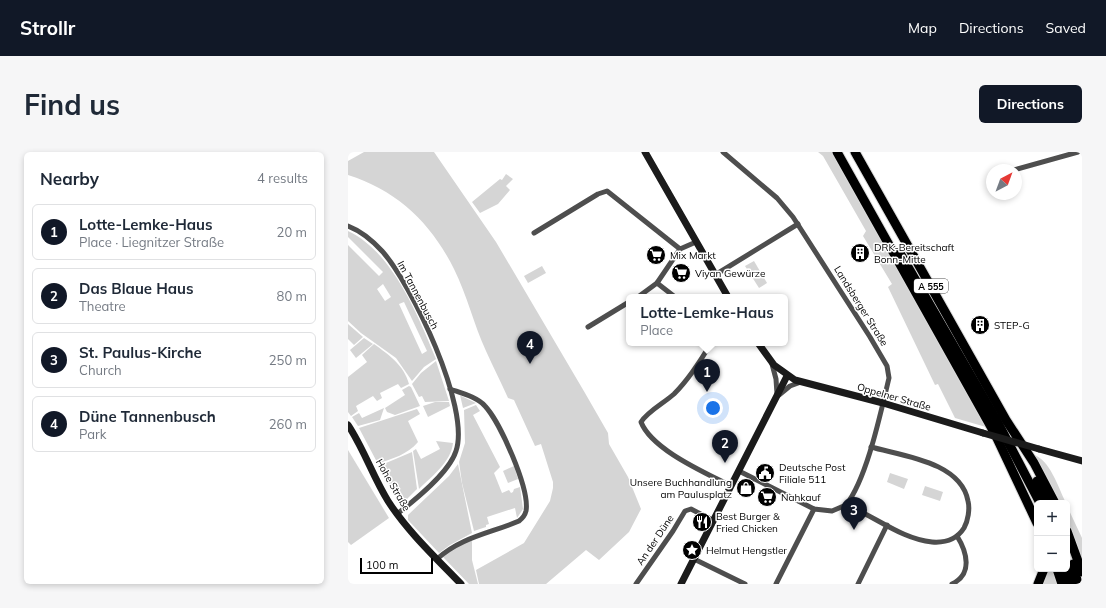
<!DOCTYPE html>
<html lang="en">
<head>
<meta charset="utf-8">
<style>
	body { margin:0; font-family:Mulish,sans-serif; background:#f6f6f7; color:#1f2937 }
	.controls { position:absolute; right:12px; bottom:12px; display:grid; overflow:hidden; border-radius:6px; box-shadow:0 2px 6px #0003 }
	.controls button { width:36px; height:36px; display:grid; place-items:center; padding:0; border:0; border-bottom:1px solid #e0e1e3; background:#fff; color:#1f2937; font:20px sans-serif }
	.compass { position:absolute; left:638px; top:12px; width:36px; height:36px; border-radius:50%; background:#fff; box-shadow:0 2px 6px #0003; rotate:41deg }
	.scale { position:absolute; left:12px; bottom:10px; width:73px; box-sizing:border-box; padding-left:4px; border:2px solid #000; border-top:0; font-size:11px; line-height:14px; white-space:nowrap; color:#000; -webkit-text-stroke:3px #fff; paint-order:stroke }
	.you { position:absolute; left:365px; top:256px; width:14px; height:14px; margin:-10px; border:3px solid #fff; border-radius:50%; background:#1a73e8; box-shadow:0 0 0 6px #1a73e833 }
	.badge { display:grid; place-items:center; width:26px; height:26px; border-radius:50%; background:#111827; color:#fff; font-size:13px; font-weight:700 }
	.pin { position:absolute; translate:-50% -33px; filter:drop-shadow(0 1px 2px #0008) }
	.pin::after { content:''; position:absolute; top:21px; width:14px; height:12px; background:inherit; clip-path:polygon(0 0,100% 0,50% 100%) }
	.popup { position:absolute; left:278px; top:142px; width:162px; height:52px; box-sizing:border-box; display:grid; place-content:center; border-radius:6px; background:#fff; filter:drop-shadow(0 1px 3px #0005); font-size:13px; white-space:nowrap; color:#747a83 }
	.popup b { font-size:15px; color:#1f2937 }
	.popup::after { content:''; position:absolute; left:50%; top:100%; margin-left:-8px; border:8px solid transparent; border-top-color:#fff }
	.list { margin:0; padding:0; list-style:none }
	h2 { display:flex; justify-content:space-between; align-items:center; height:52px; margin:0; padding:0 16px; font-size:17px }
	h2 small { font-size:13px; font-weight:400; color:#747a83 }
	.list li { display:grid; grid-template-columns:26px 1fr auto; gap:12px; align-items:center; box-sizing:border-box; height:56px; margin:0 8px 8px; padding:0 8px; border:1px solid #e0e1e3; border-radius:6px }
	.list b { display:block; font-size:15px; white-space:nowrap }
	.list p { margin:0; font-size:13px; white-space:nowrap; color:#747a83 }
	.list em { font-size:13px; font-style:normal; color:#747a83 }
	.map { position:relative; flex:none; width:734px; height:432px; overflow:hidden; border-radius:6px }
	header { display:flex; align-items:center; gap:24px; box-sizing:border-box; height:56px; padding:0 20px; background:#111827; color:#fff }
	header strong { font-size:19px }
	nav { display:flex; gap:22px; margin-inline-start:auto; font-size:14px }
	.intro { display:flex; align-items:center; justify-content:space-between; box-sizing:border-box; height:96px; padding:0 24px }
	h1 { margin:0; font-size:28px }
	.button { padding:10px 18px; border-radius:6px; background:#111827; color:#fff; font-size:14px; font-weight:700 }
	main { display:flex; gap:24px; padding:0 24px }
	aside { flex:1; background:#fff; border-radius:6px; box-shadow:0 2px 6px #0003 }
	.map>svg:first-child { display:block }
	.green { fill:#d5d5d5; fill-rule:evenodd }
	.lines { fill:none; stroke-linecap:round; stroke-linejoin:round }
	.highway-casing { stroke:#dbdbdb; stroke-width:11 }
	.street { stroke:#4e4e4e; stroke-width:5 }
	.secondary { stroke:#1b1b1b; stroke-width:7 }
	.highway { stroke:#000; stroke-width:9 }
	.secondary-bridge { stroke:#1b1b1b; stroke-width:7 }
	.labels { text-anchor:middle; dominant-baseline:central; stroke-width:3; stroke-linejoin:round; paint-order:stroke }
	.shield { fill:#fff; stroke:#4c4c4c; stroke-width:1 }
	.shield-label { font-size:9px; font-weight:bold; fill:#000 }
	.poi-label { font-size:10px; fill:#000; stroke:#fff; text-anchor:start }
	.street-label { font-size:10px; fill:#000; stroke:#fff }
</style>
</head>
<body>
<header>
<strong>Strollr</strong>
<nav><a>Map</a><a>Directions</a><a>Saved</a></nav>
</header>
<div class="intro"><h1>Find us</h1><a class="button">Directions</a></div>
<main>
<aside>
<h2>Nearby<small>4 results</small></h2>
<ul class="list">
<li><span class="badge">1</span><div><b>Lotte-Lemke-Haus</b><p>Place · Liegnitzer Straße</p></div><em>20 m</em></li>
<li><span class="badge">2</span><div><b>Das Blaue Haus</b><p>Theatre</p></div><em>80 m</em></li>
<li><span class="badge">3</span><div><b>St. Paulus-Kirche</b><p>Church</p></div><em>250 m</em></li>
<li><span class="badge">4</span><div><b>Düne Tannenbusch</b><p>Park</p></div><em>260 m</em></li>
</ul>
</aside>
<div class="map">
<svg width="734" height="432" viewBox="0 0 734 432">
	<rect width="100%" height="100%" fill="#fff"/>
	<g class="green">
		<path d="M16,0H86L148,90L237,241L260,281L261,292L280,325L293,357L281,380L251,408L238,398L198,432H131L128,418L176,391L202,349L205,336V330L193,292L187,294L166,248L160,246C153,230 145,215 138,199C126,173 119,143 106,117C83,71 50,39 0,23V9Z"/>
		<polygon points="470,0 485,0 638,275 607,266 590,232 587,233 540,135 544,132 515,84 518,79 475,4"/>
		<polygon points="158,22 165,27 158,34 162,38 150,52 132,61 124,50 152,27 154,28"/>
		<path d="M0,79C45,100 70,164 88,207L76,215L64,229L48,206L13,181L0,169V93L31,124L35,120L0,85ZM35,132L43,145L37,149L29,137ZM56,150L79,199L74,202L51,152Z"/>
		<polygon points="406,109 419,131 411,136 397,114"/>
		<polygon points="194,114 198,121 180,131 176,124"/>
		<polygon points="0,172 15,185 6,193 0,187"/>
		<polygon points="16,186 25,192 8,206 2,198"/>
		<path d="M26,192C41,203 56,213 61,232L53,236L50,232L32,241L34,246L29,249L25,244L8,254L10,259L3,264L0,260V225L19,210L14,203Z"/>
		<polygon points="88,209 101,249 77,250 74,244 71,245 64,232 73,221"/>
		<polygon points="61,234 63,235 72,254 47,263 39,260 37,256 57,243 54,238"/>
		<polygon points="107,241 128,251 115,256 112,243"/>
		<polygon points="87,250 101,250 102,254 80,265 75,254"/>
		<polygon points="128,253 132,259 125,263 152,315 146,321 154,341 161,338 163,341 165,340 166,337 172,335 175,357 169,366 167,356 139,365 141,372 138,373 138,375 126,379 114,331 111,310 117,291 116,258"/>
		<polygon points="36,256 32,268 10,274 4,265 11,261 14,266"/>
		<path d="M69,257L72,262L60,269L70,290C59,303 45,306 30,312L11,276Z"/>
		<path d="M88,289L105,291C103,310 84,324 71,337L65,299L68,297L73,307L92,297Z"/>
		<polygon points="0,298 41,366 3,393 0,390"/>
		<polygon points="64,300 69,337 54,352 52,352 31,314"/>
		<path d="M684,302C702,307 710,335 718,351H710Z"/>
		<polygon points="110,312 124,381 102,393 91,401 60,368 60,363 101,324"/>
		<polygon points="166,314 170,327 160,331 155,319"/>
		<polygon points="542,321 560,327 556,337 539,330"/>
		<polygon points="577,334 595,340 592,349 574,343"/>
		<polygon points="719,354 734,386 734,410 719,371"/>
		<polygon points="124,387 124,408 130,432 121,432 95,405 101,399"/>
		<polygon points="698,417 705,417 710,432 693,432"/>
	</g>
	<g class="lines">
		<g class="highway-casing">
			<g id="highway">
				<polyline points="489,0 647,282 689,371"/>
				<polyline points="507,0 658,268 686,311 707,351"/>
				<polyline points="552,101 648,267 692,351"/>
				<polyline points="689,329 700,351"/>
				<polyline points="719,379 734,420"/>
				<polyline points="725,412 730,432"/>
				<polyline points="709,417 714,432"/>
				<polyline points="718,417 722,432"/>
				<polyline points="690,432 696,417"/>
			</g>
		</g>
		<g class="street">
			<path d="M375,0L429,46L445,65L522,185L539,214L541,226C533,259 519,327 498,353L484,359L466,357L391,319"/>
			<polyline points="666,18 730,0"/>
			<path d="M0,74C13,79 24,88 34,99C63,131 123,256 108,299C101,321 67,348 49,362"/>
			<polyline points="186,81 250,42 259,39 332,97 348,90"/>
			<polyline points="367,123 450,72"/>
			<polyline points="309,131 327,145"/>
			<polyline points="290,145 309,131 332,97"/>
			<polyline points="240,175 281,150"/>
			<path d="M363,191C352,210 341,227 326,242C316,251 300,259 293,270C304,298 358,321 383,334"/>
			<polyline points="424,212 428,227 429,242"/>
			<polyline points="431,243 442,234 453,230"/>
			<path d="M498,353C527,364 553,387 584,390C597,391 609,387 616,376C620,369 622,357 620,349C613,310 555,304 523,295"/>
			<path d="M89,407C113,385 143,381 171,369C175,366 177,363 178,359C182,337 152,270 137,254C129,245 113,241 102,237"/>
			<polyline points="346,407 397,432"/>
			<polyline points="288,432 325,379 337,359 343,357 366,369"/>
			<polyline points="428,432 466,357"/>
			<polyline points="510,432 539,373"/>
			<path d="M604,432C625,422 619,400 609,384"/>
		</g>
		<g class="secondary">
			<polyline points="297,0 380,145"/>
			<polyline points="410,191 426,213 447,228 535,251 635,281"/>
			<path d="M0,273C16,297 25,325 40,349C60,380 88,406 113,432"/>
			<polyline points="691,297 734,309"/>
			<polyline points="333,432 439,224"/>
		</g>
		<use href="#highway" class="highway"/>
		<polyline class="secondary-bridge" points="635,281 691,297"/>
	</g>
	<defs>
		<g id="building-disc" transform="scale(1)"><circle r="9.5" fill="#000" stroke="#fff"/><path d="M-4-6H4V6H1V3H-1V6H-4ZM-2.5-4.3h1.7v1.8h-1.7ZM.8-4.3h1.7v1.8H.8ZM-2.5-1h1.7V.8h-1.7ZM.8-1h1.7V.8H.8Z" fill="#fff"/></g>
		<g id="supermarket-disc" transform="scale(1)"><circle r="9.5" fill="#000" stroke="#fff"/><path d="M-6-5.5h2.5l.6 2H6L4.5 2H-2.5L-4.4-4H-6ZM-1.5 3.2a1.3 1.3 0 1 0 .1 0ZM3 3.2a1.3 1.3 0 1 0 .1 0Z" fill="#fff"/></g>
		<g id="civic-disc" transform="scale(1)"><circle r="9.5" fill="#000" stroke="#fff"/><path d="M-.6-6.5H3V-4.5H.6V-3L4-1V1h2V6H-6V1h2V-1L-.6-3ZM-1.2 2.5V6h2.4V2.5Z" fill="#fff"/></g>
		<g id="shop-disc" transform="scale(1)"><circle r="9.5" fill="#000" stroke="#fff"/><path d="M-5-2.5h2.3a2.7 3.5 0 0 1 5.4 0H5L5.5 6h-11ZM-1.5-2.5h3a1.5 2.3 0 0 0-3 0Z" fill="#fff"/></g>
		<g id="restaurant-disc" transform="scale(1)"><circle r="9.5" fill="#000" stroke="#fff"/><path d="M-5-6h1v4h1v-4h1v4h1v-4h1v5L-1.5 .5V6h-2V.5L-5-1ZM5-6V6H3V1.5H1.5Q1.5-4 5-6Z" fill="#fff"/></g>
		<g id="sight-disc" transform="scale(1)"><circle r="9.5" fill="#000" stroke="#fff"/><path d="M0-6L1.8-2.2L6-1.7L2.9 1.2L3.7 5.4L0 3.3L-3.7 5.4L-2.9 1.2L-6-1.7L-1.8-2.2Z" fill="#fff"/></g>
	</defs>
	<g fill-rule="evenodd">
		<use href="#building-disc" x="512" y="101"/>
		<use href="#supermarket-disc" x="308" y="103"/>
		<use href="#supermarket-disc" x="333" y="121"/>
		<use href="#building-disc" x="632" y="173"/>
		<use href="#civic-disc" x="417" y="321"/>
		<use href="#shop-disc" x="398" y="336"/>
		<use href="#supermarket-disc" x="419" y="345"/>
		<use href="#restaurant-disc" x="354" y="370"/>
		<use href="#sight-disc" x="344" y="398"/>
	</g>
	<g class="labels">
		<rect class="shield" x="566" y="127" width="34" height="14" rx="3"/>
		<g class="shield-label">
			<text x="583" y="134">A 555</text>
		</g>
		<g class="poi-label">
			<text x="526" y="95">DRK-Bereitschaft<tspan x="526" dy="12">Bonn-Mitte</tspan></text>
			<text x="322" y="103">Mix Markt</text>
			<text x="347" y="121">Viyan Gewürze</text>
			<text x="646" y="173">STEP-G</text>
			<text x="431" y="315">Deutsche Post<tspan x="431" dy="12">Filiale 511</tspan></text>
			<text x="384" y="330" text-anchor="end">Unsere Buchhandlung<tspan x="384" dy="12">am Paulusplatz</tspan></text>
			<text x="433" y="345">Nahkauf</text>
			<text x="368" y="364">Best Burger &amp;<tspan x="368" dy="12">Fried Chicken</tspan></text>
			<text x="358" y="398">Helmut Hengstler</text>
		</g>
		<g class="street-label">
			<text transform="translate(70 143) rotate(62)">Im Tannenbusch</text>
			<text transform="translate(513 154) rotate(58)">Landsberger Straße</text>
			<text transform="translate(546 245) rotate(16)">Oppelner Straße</text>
			<text transform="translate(45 333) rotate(60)">Hohe Straße</text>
			<text transform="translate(307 388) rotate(-56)">An der Düne</text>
		</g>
	</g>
</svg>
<div class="controls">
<button>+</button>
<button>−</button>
</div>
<svg class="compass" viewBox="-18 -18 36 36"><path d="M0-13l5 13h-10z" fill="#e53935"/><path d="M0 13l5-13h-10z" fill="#747a83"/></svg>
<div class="scale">100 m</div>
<div class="you"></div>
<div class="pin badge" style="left:359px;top:240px">1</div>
<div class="popup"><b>Lotte-Lemke-Haus</b>Place</div>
<div class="pin badge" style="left:377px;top:311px">2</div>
<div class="pin badge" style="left:506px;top:378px">3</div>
<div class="pin badge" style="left:182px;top:212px">4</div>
</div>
</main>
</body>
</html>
